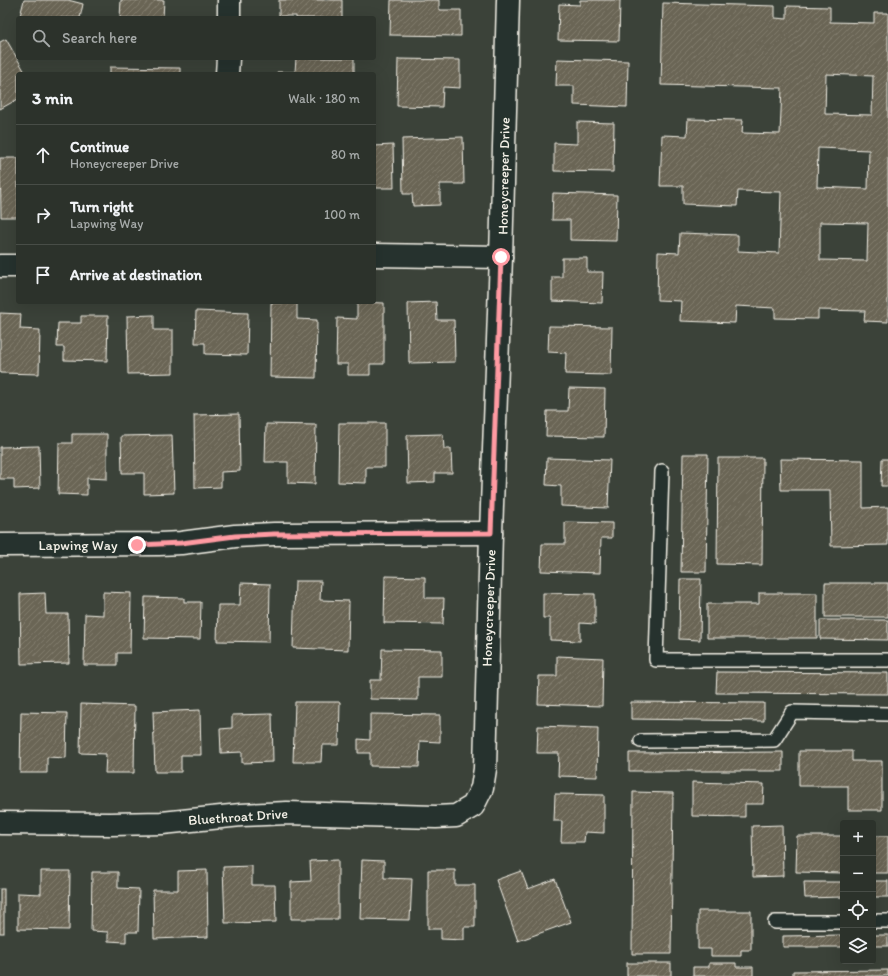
<!DOCTYPE html>
<html lang="en">
<head>
<meta charset="utf-8">
<style>
	body { margin:0; font-family:Itim,sans-serif; background:#343a33; color:#f1f3f6 }
	.controls { position:absolute; right:12px; bottom:12px; display:grid; overflow:hidden; border-radius:4px; box-shadow:0 4px 16px #0002 }
	.controls button { width:36px; height:36px; display:grid; place-items:center; padding:0; border:0; border-bottom:1px solid #484d47; background:#2c322b; color:#f1f3f6; font:20px sans-serif }
	.stop { position:absolute; width:12px; height:12px; margin:-9px; border:3px solid #ff9aa2; border-radius:50%; background:#fff }
	.stop.end { background:#ff9aa2; border-color:#fff; box-shadow:0 1px 4px #0008 }
	.list { margin:0; padding:0; list-style:none }
	h2 { display:flex; justify-content:space-between; align-items:center; height:52px; margin:0; padding:0 16px; font-size:17px }
	h2 small { font-size:13px; font-weight:400; color:#a6aaa9 }
	.list li { display:grid; grid-template-columns:26px 1fr auto; gap:12px; align-items:center; box-sizing:border-box; height:60px; padding:0 16px; border-top:1px solid #484d47 }
	.list b { display:block; font-size:15px; white-space:nowrap }
	.list p { margin:0; font-size:13px; white-space:nowrap; color:#a6aaa9 }
	.list em { font-size:13px; font-style:normal; color:#a6aaa9 }
	.icon { flex:none; width:22px; height:22px; fill:none; stroke:currentColor; stroke-width:2; stroke-linecap:round; stroke-linejoin:round }
	.map { position:relative; flex:none; width:888px; height:976px; overflow:hidden }
	.search { position:absolute; background:#2c322b; box-shadow:0 4px 16px #0002; left:16px; top:16px; width:360px; height:44px; display:flex; align-items:center; gap:10px; box-sizing:border-box; padding:0 14px; border-radius:4px; color:#a6aaa9; font-size:15px }
	.panel { position:absolute; background:#2c322b; box-shadow:0 4px 16px #0002; left:16px; top:72px; width:360px; height:232px; border-radius:4px }
	.map>svg:first-child { display:block }
	.building { fill:url(#building-hatch); stroke:#f4f1e8; fill-rule:evenodd }
	.lines { fill:none; stroke-linecap:round; stroke-linejoin:round }
	.service-casing { stroke:#f4f1e8; stroke-width:16 }
	.minor-casing { stroke:#f4f1e8; stroke-width:25 }
	.service { stroke:#26332d; stroke-width:13 }
	.minor { stroke:#26332d; stroke-width:22 }
	.route { stroke:#ff9aa2; stroke-width:5 }
	.labels { text-anchor:middle; dominant-baseline:central; stroke-width:3.5; stroke-linejoin:round; paint-order:stroke }
	.street-label { font-size:14px; fill:#f4f1e8; stroke:#26332d }
</style>
</head>
<body>
<div class="map">
<svg width="888" height="976" viewBox="0 0 888 976">
	<defs>
		<pattern id="building-hatch" width="6" height="6" patternUnits="userSpaceOnUse"><rect width="6" height="6" fill="#6b6554"/><path d="M-1 1l2-2M0 6l6-6M5 7l2-2" fill="none" stroke="#817c6d"/></pattern>
	</defs>
	<rect width="100%" height="100%" fill="#3b4239"/>
	<filter id="ink" filterUnits="userSpaceOnUse"><feTurbulence type="fractalNoise" baseFrequency=".025" numOctaves="2"/><feDisplacementMap in="SourceGraphic" scale="8" xChannelSelector="R" yChannelSelector="G"/><feConvolveMatrix kernelMatrix="1 2 1 2 8 2 1 2 1" color-interpolation-filters="sRGB"/></filter>
	<g filter="url(#ink)">
		<g class="building">
			<polygon points="24,0 68,0 83,4 80,18 28,18 20,16"/>
			<polygon points="121,0 164,0 163,18 120,18"/>
			<polygon points="279,0 342,0 342,18 296,18 296,16 279,16"/>
			<polygon points="391,0 439,0 439,10 461,10 461,36 390,35"/>
			<polygon points="580,0 620,0 619,41 558,40 559,4 580,5"/>
			<path d="M663,3L775,6V18L787,19V6L830,7V22L874,23V13H888V322L864,321L865,311L818,310V319L775,318V308L736,306L735,323L680,321L681,301L657,300L658,252L679,253L680,233L738,235V251L779,253L781,192L738,191L737,206L683,204V186H660L662,135L687,136L688,119L743,120L742,133L780,134L782,88L661,85ZM826,74L873,76L872,115L825,114ZM818,148L869,150L868,189L817,187ZM820,222L868,223L867,261L820,260Z"/>
			<polygon points="6,39 26,74 18,74 18,99 0,109 0,42"/>
			<polygon points="296,58 354,58 354,74 277,74 277,72 295,72"/>
			<polygon points="398,59 460,60 460,88 443,87 442,107 397,106"/>
			<polygon points="557,59 628,61 627,107 574,105 574,86 556,86"/>
			<polygon points="110,67 180,68 180,74 110,74"/>
			<polygon points="577,122 614,123 613,172 554,171 554,143 577,144"/>
			<polygon points="463,137 464,184 440,184 440,205 413,206 412,194 403,194 402,139"/>
			<polygon points="393,145 394,188 374,188 374,146"/>
			<polygon points="0,158 18,158 18,217 1,217"/>
			<polygon points="553,193 617,195 616,241 570,240 570,220 552,220"/>
			<polygon points="562,258 587,258 587,272 603,272 602,303 552,301 552,277 562,277"/>
			<polygon points="357,302 384,303 384,364 370,364 370,375 348,375 348,364 336,364 337,318 357,319"/>
			<polygon points="436,302 437,320 454,320 455,362 409,363 408,303"/>
			<polygon points="271,303 297,303 297,319 317,320 316,378 270,377"/>
			<polygon points="196,311 248,313 247,355 205,354 205,343 195,343"/>
			<polygon points="0,313 21,314 20,329 40,330 39,374 0,373"/>
			<polygon points="154,315 154,330 173,330 173,373 128,374 127,316"/>
			<polygon points="81,316 108,316 107,361 64,360 64,347 57,347 58,323 81,323"/>
			<polygon points="549,326 612,327 611,375 565,374 566,353 548,352"/>
			<polygon points="569,388 605,389 604,437 546,436 547,411 568,411"/>
			<polygon points="239,414 240,471 221,472 221,487 195,488 194,415"/>
			<polygon points="339,423 385,423 385,467 366,467 366,483 338,482"/>
			<polygon points="266,424 316,425 315,484 288,483 288,462 265,462"/>
			<polygon points="72,434 107,434 107,479 87,478 87,495 58,494 59,443 72,443"/>
			<polygon points="443,434 444,449 451,449 452,473 435,473 435,482 408,483 407,435"/>
			<polygon points="172,435 174,493 144,494 144,473 122,473 121,436"/>
			<polygon points="39,446 40,488 14,489 14,479 0,479 0,447"/>
			<polygon points="683,454 708,454 706,572 681,572"/>
			<polygon points="547,458 610,460 608,508 561,506 561,486 546,485"/>
			<polygon points="718,458 763,458 762,565 717,564"/>
			<polygon points="780,459 863,460 863,508 888,507 888,545 831,546 830,490 781,490"/>
			<polygon points="882,459 888,459 888,486 881,486"/>
			<polygon points="565,522 612,523 612,538 601,538 600,573 541,571 542,544 565,544"/>
			<polygon points="385,576 425,577 425,598 444,598 443,624 384,623"/>
			<polygon points="680,579 701,579 700,640 679,639"/>
			<polygon points="295,581 321,581 320,600 349,601 348,650 293,648"/>
			<polygon points="241,583 270,584 269,642 217,641 218,605 240,605"/>
			<rect x="825" y="583" width="63" height="34"/>
			<polygon points="103,592 131,593 130,653 117,653 117,665 84,665 85,614 103,615"/>
			<polygon points="45,593 46,614 68,614 69,663 21,664 20,594"/>
			<polygon points="543,593 595,594 595,624 580,623 580,641 550,640 550,618 543,618"/>
			<polygon points="759,593 817,593 817,638 707,638 707,604 759,604"/>
			<polygon points="145,597 184,598 184,602 201,602 200,639 144,638"/>
			<polygon points="820,620 888,620 888,640 820,639"/>
			<polygon points="382,649 442,650 442,677 418,677 418,700 370,699 370,680 381,680"/>
			<polygon points="557,656 603,658 602,706 538,704 539,676 557,676"/>
			<polygon points="717,672 888,673 888,694 716,693"/>
			<polygon points="295,702 340,702 339,745 322,745 321,762 293,762"/>
			<polygon points="631,702 764,703 764,721 631,719"/>
			<polygon points="81,704 135,706 134,773 105,773 106,754 80,753"/>
			<polygon points="200,710 201,755 181,755 181,772 155,772 153,712"/>
			<polygon points="21,712 67,713 66,758 47,757 47,773 20,773"/>
			<polygon points="272,714 273,762 242,763 242,752 221,753 220,729 232,728 232,715"/>
			<polygon points="370,714 440,715 440,742 420,741 419,767 370,766 370,753 358,753 358,739 370,740"/>
			<polygon points="538,726 598,728 597,777 558,776 559,753 537,753"/>
			<polygon points="799,751 852,751 852,761 882,761 882,810 848,810 848,786 799,786"/>
			<polygon points="783,752 783,771 629,771 629,753"/>
			<polygon points="692,782 764,784 763,804 745,804 745,817 692,816"/>
			<polygon points="633,792 673,793 671,954 632,954"/>
			<polygon points="555,794 604,795 604,833 585,832 584,842 561,842 562,821 554,821"/>
			<polygon points="782,825 783,876 753,877 752,826"/>
			<polygon points="797,836 843,836 843,873 796,872"/>
			<rect x="873" y="836" width="15" height="37"/>
			<polygon points="338,860 338,919 291,919 291,882 311,881 310,861"/>
			<polygon points="362,860 384,861 384,878 412,879 410,920 360,919"/>
			<polygon points="252,866 252,885 275,885 276,922 225,923 223,867"/>
			<polygon points="207,870 208,937 154,939 153,890 178,890 178,871"/>
			<polygon points="428,870 455,870 455,885 475,885 475,927 464,927 464,940 441,939 441,929 428,929"/>
			<polygon points="41,871 70,871 69,930 18,929 18,893 41,894"/>
			<polygon points="521,871 528,889 555,879 571,922 518,941 496,880"/>
			<polygon points="92,872 118,872 118,888 139,889 138,932 126,932 126,942 108,941 108,932 91,931"/>
			<rect x="873" y="881" width="15" height="16"/>
			<polygon points="804,882 843,882 843,897 805,898"/>
			<rect x="0" y="889" width="4" height="44"/>
			<polygon points="698,911 751,911 751,950 741,950 741,956 711,956 711,949 698,949"/>
			<polygon points="843,935 843,947 783,947 783,936"/>
			<rect x="873" y="935" width="15" height="11"/>
			<rect x="627" y="963" width="44" height="13"/>
			<polygon points="709,963 736,963 736,967 753,967 753,976 693,976 693,967 709,967"/>
			<polygon points="888,970 888,976 793,976 793,971"/>
		</g>
		<g class="lines">
			<g class="service-casing">
				<g id="service">
					<polyline points="662,471 656,660 888,660"/>
					<polyline points="641,741 774,740 792,712 888,714"/>
					<polyline points="873,921 888,921"/>
					<polyline points="775,922 843,922"/>
				</g>
			</g>
			<g class="minor-casing">
				<g id="minor">
					<polyline points="229,18 229,0"/>
					<polyline points="227,74 228,58"/>
					<polyline points="374,255 501,257"/>
					<polyline points="0,266 18,266"/>
					<polyline points="0,545 159,544 181,543 235,536 274,534 491,533"/>
					<polyline points="0,823 110,824 162,823 241,815 287,813 436,817 456,816 473,806 482,788 485,769 491,533 501,257 508,0"/>
				</g>
			</g>
			<use href="#service" class="service"/>
			<use href="#minor" class="minor"/>
		</g>
	</g>
	<g class="lines" filter="url(#ink)">
		<polyline class="route" points="137,545 181,543 235,536 274,534 491,533 501,257"/>
	</g>
	<g class="labels">
		<g class="street-label">
			<text transform="translate(504 176) rotate(-89)">Honeycreeper Drive</text>
			<text x="78" y="545">Lapwing Way</text>
			<text transform="translate(489 608) rotate(-88)">Honeycreeper Drive</text>
			<text transform="translate(238 817) rotate(-4)">Bluethroat Drive</text>
		</g>
	</g>
</svg>
<div class="controls">
<button>+</button>
<button>−</button>
<button><svg class="icon" aria-label="locate" viewBox="0 0 24 24"><circle cx="12" cy="12" r="6"/><path d="M12 2v4M12 18v4M2 12h4M18 12h4"/></svg></button>
<button><svg class="icon" aria-label="layers" viewBox="0 0 24 24"><path d="M12 4l9 5-9 5-9-5zM3 14l9 5 9-5"/></svg></button>
</div>
<div class="stop" style="left:501px;top:257px"></div>
<div class="stop end" style="left:137px;top:545px"></div>
<div class="search"><svg class="icon" aria-label="search" viewBox="0 0 24 24"><circle cx="10" cy="10" r="6"/><path d="M15 15l6 6"/></svg>Search here</div>
<section class="panel">
<h2>3 min<small>Walk · 180 m</small></h2>
<ul class="list">
<li><svg class="icon" aria-label="ahead" viewBox="0 0 24 24"><path d="M12 20V5M6 11l6-6 6 6"/></svg><div><b>Continue</b><p>Honeycreeper Drive</p></div><em>80 m</em></li>
<li><svg class="icon" aria-label="right" viewBox="0 0 24 24"><path d="M7 20v-9h11M14 6l5 5-5 5"/></svg><div><b>Turn right</b><p>Lapwing Way</p></div><em>100 m</em></li>
<li><svg class="icon" aria-label="arrive" viewBox="0 0 24 24"><path d="M6 21V4h12l-3 4 3 4H6"/></svg><div><b>Arrive at destination</b></div></li>
</ul>
</section>
</div>
</body>
</html>
